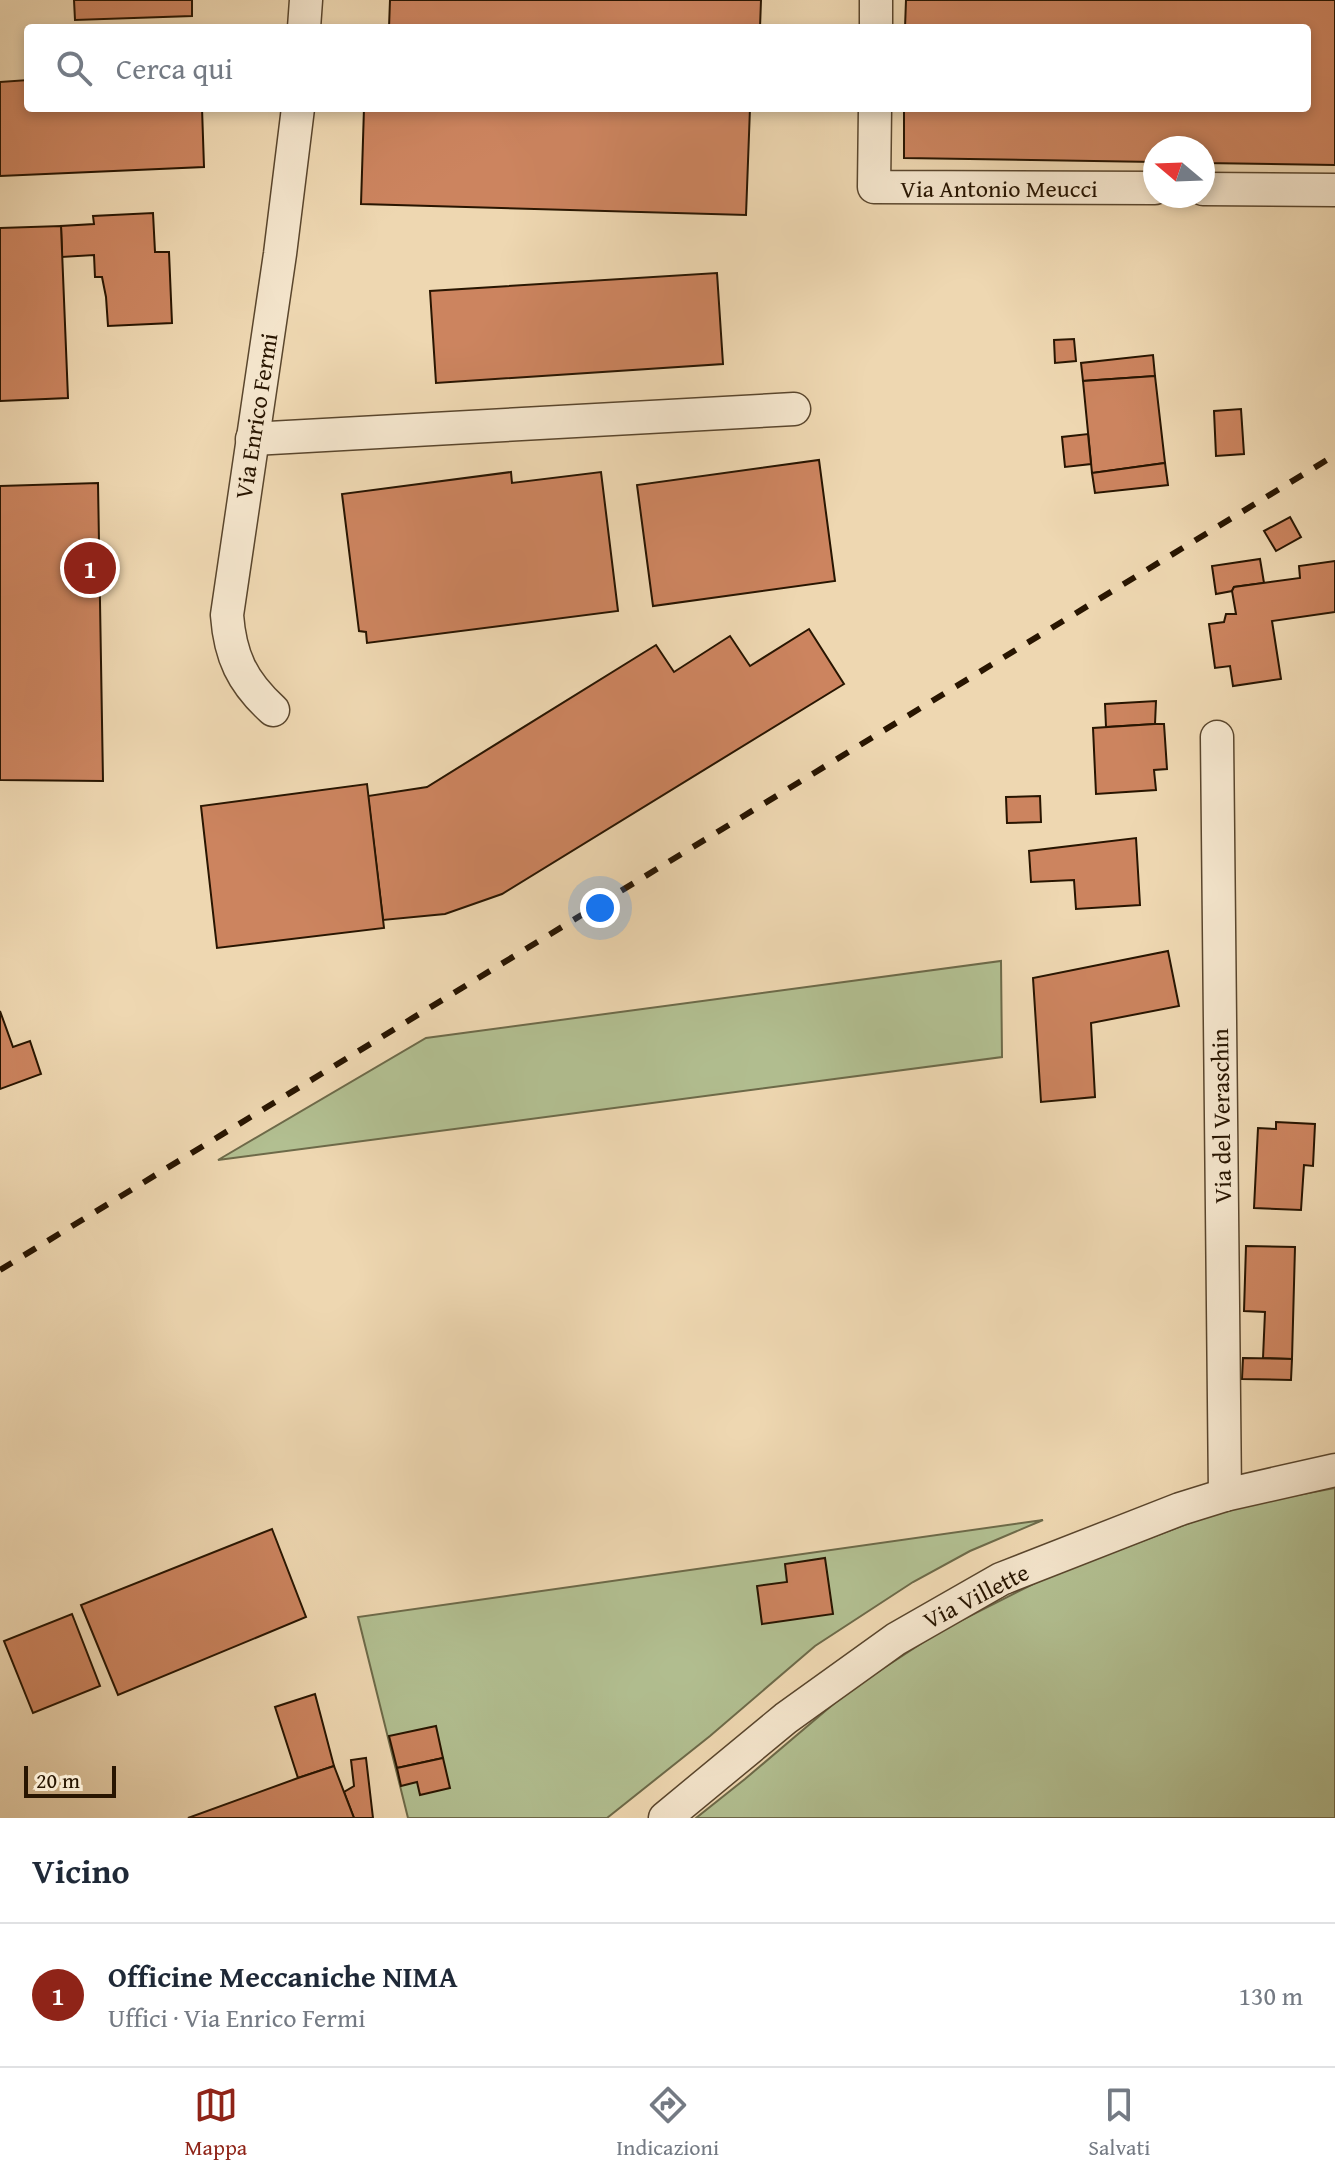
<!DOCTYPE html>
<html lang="it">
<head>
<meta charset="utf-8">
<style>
	body { margin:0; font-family:"Gentium Book Plus",serif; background:#f6f6f7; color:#1f2937 }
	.compass { position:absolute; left:1143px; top:136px; width:72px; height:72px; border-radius:50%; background:#fff; box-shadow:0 4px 12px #0003; rotate:289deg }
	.scale { position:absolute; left:24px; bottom:20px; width:92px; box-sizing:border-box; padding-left:8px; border:4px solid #281501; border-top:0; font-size:22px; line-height:28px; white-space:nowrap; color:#281501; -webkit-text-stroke:6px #f4e5cc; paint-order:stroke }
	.you { position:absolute; left:600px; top:908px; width:28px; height:28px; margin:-20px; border:6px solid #fff; border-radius:50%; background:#1a73e8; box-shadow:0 0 0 12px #1a73e833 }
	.badge { display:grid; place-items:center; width:52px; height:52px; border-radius:50%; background:#8f2418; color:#fff; font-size:26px; font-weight:700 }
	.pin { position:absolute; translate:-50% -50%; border:4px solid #fff; box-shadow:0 2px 8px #0006 }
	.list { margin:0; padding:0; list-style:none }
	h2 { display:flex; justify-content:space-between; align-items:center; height:104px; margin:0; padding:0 32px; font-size:34px }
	h2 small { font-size:26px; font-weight:400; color:#747a83 }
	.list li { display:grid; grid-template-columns:52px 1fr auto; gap:24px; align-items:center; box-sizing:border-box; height:144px; padding:0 32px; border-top:2px solid #e0e1e3 }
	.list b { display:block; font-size:30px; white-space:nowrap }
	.list p { margin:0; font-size:26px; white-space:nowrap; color:#747a83 }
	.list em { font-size:26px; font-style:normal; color:#747a83 }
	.icon { flex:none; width:44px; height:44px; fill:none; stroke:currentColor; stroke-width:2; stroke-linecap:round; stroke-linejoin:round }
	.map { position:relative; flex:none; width:1335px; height:1818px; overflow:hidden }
	.search { position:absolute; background:#fff; box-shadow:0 4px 12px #0003; left:24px; right:24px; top:24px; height:88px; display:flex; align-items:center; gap:20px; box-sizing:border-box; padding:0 28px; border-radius:8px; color:#747a83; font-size:30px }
	.sheet { height:248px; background:#fff }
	nav { display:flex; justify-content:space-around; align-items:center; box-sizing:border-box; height:112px; border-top:2px solid #e0e1e3; background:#fff; font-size:22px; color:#747a83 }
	nav a { display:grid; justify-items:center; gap:4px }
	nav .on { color:#8f2418 }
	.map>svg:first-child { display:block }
	.green { fill:#b2bf91; stroke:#6d6a49; stroke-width:2 }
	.building { fill:#cc845f; stroke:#281501; stroke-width:2 }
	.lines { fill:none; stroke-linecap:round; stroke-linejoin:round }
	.minor-casing { stroke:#5a462d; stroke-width:35 }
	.minor { stroke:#f4e5cc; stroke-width:32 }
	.rail { stroke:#281501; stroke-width:6; stroke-dasharray:14 14; stroke-linecap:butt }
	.labels { text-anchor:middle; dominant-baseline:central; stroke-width:7; stroke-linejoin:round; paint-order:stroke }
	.street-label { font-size:24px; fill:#281501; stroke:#f4e5cc }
</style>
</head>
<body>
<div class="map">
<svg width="1335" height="1818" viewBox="0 0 1335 1818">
	<rect width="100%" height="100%" fill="#eed7b1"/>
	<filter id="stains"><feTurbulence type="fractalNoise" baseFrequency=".0025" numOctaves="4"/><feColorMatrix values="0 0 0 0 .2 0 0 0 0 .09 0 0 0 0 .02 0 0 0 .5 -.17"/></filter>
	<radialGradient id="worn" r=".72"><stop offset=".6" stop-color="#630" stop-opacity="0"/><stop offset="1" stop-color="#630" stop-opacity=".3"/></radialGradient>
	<g class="green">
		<polygon points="1001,961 1002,1057 218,1160 426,1038"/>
		<polygon points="1335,1488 1335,1818 696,1818 745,1779 850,1690 942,1630 1045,1578 1229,1508"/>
		<polygon points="1043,1520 970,1551 913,1582 815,1646 710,1736 607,1818 408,1818 358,1617"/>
	</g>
	<g class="building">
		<polygon points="74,0 192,0 192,16 75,20"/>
		<polygon points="390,0 761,0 760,28 389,28"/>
		<polygon points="906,0 1335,0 1335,165 1203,163 1203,148 1155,148 1155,162 904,158 904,108 1307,108 1307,28 905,28"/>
		<polygon points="28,80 28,108 202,108 204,167 0,176 0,82"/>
		<polygon points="364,108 750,108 746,215 361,204"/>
		<polygon points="153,213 155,252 169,252 172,323 108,326 106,297 102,277 95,277 94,255 62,257 61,226 94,224 93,216"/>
		<polygon points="61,226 68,398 0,401 0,228"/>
		<polygon points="717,273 723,364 436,383 430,291"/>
		<polygon points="1074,339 1076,361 1055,363 1054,340"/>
		<polygon points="1153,355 1155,376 1083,381 1081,363"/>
		<polygon points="1155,376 1165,463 1092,473 1083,381"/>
		<polygon points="1241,409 1244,454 1216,456 1214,411"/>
		<polygon points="1088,434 1091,464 1065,467 1062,437"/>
		<polygon points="819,460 835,581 653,606 637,485"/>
		<polygon points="1165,463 1168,485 1095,493 1092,473"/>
		<polygon points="511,472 512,483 601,472 618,611 367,643 366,632 359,631 342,494"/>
		<polygon points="98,483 103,781 0,780 0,486"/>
		<polygon points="1290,517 1301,537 1276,551 1264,531"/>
		<polygon points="1260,559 1264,583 1234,587 1232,591 1216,594 1212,566"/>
		<polygon points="1335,561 1335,612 1272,621 1281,679 1233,686 1230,666 1215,668 1209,624 1224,622 1226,614 1236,614 1232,591 1234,587 1300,578 1299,566"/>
		<polygon points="809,629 844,684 502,894 445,914 383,920 368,796 427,787 656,645 674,672 730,636 750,666"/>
		<polygon points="1156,701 1155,724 1106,727 1105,704"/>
		<polygon points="1155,724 1164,724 1167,769 1154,770 1156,790 1096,794 1093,728"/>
		<polygon points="367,784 384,928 217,948 201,806"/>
		<polygon points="1040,796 1041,822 1007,823 1006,797"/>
		<polygon points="1136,838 1140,905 1076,909 1074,880 1031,882 1029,851"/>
		<polygon points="1168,951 1179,1006 1091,1023 1095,1097 1041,1102 1033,978"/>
		<polygon points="0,1011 13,1047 30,1041 41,1074 0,1089"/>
		<polygon points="1276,1122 1315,1124 1313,1166 1304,1165 1301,1210 1254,1208 1258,1128 1276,1129"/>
		<polygon points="1246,1246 1295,1247 1292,1359 1263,1358 1265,1312 1244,1311"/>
		<polygon points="1243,1358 1292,1359 1291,1380 1242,1379"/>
		<polygon points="272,1529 306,1617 118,1695 81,1605"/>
		<polygon points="825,1558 833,1614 762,1624 757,1586 787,1582 785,1564"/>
		<polygon points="72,1614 100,1686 33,1713 4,1641"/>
		<polygon points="315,1694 334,1766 298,1778 275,1707"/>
		<polygon points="436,1726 443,1758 397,1768 389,1736"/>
		<polygon points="366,1758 373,1818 354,1818 344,1792 354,1786 351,1760"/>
		<polygon points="443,1758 450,1788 420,1795 417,1782 401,1786 397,1768"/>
		<polygon points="334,1766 354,1818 188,1818 298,1778"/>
	</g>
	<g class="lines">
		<g class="minor-casing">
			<g id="minor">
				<polyline points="304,28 306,0"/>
				<polyline points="876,28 876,0"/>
				<polyline points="875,108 874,187 1155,188"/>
				<polyline points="1203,189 1335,190"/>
				<polyline points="252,439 794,409"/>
				<path d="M273,710C242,682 230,656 227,615L280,254L298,108"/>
				<polyline points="1217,737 1225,1495"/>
				<polyline points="665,1818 786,1718 896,1639 1001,1579 1180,1509 1225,1495 1335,1470"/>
			</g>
		</g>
		<use href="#minor" class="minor"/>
		<polyline class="rail" points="0,1270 1335,455"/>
	</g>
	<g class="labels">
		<g class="street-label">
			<text x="999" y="188">Via Antonio Meucci</text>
			<text transform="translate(256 416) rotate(-81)">Via Enrico Fermi</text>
			<text transform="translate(1221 1116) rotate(-91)">Via del Veraschin</text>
			<text transform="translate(976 1596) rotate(-27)">Via Villette</text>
		</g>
	</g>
	<rect width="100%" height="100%" filter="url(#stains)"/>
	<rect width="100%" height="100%" fill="url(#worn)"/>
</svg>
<svg class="compass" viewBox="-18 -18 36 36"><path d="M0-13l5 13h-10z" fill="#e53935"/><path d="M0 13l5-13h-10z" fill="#747a83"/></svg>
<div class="scale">20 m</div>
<div class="you"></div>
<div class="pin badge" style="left:90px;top:568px">1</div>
<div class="search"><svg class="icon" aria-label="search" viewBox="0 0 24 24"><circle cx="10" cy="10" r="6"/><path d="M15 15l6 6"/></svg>Cerca qui</div>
</div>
<section class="sheet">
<h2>Vicino<small></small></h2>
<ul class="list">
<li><span class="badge">1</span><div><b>Officine Meccaniche NIMA</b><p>Uffici · Via Enrico Fermi</p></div><em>130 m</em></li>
</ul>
</section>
<nav>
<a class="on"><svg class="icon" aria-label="map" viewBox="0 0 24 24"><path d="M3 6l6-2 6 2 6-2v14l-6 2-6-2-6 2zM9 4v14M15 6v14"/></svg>Mappa</a>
<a><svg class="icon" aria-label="directions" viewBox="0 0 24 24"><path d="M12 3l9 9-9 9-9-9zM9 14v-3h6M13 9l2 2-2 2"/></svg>Indicazioni</a>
<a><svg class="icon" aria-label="saved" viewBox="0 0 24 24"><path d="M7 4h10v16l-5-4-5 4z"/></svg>Salvati</a>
</nav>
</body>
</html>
